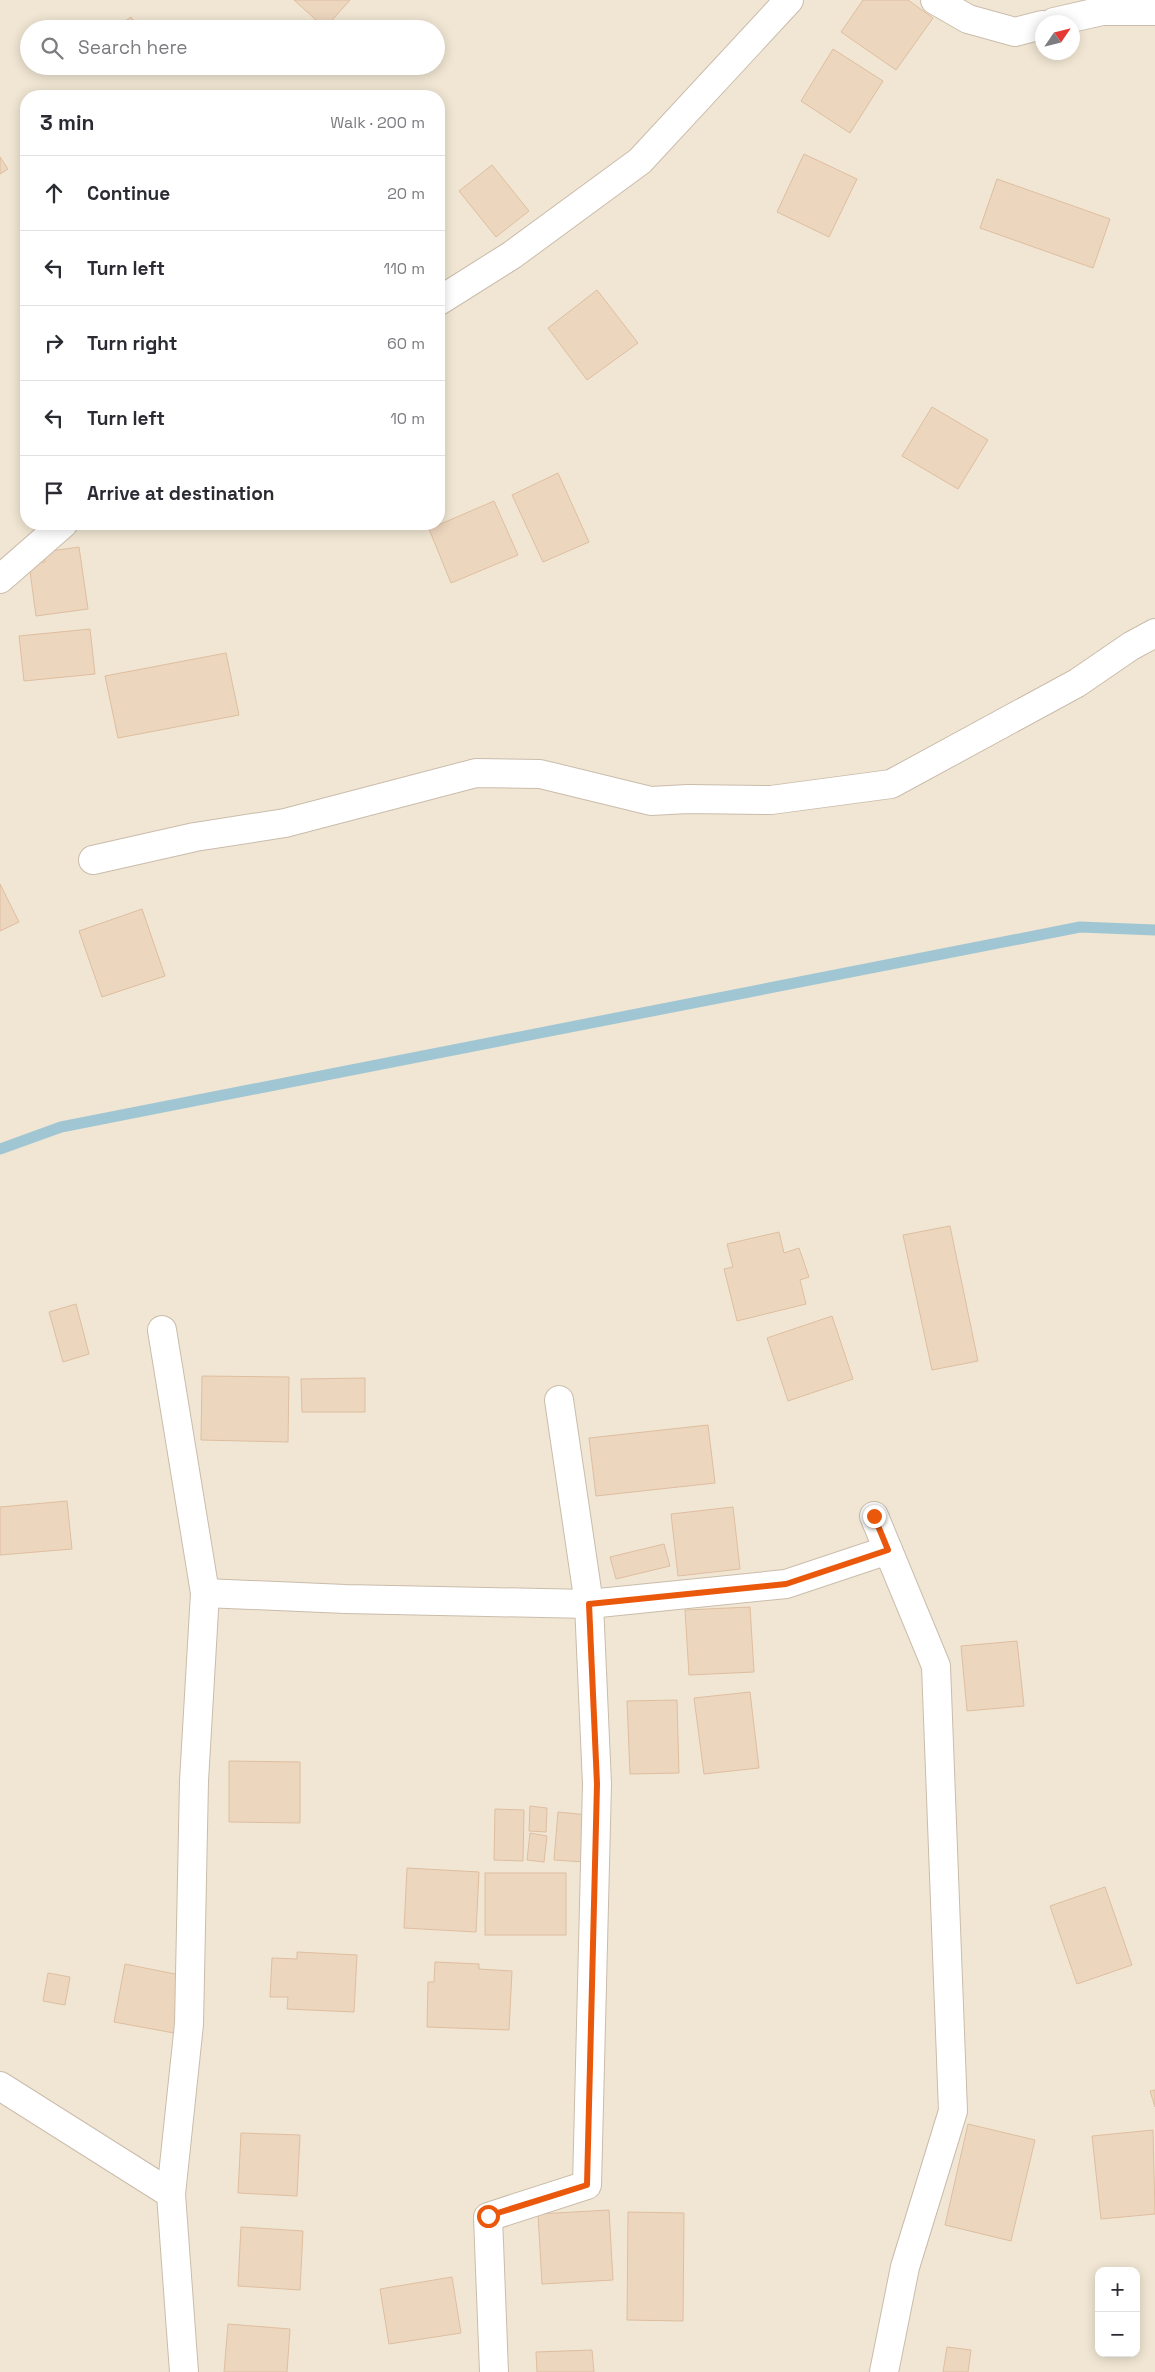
<!DOCTYPE html>
<html lang="en">
<head>
<meta charset="utf-8">
<style>
	body { margin:0; font-family:"Space Grotesk",sans-serif; background:#f7f7f7; color:#2b2b33 }
	.controls { position:absolute; right:15px; bottom:15px; display:grid; overflow:hidden; border-radius:10px; box-shadow:0 2px 12px #0003 }
	.controls button { width:45px; height:45px; display:grid; place-items:center; padding:0; border:0; border-bottom:1px solid #e1e1e2; background:#fff; color:#2b2b33; font:25px sans-serif }
	.compass { position:absolute; left:1035px; top:15px; width:45px; height:45px; border-radius:50%; background:#fff; box-shadow:0 2px 12px #0003; rotate:55deg }
	.stop { position:absolute; width:15px; height:15px; margin:-11px; border:4px solid #ea580c; border-radius:50%; background:#fff }
	.stop.end { background:#ea580c; border-color:#fff; box-shadow:0 1px 5px #0008 }
	.list { margin:0; padding:0; list-style:none }
	h2 { display:flex; justify-content:space-between; align-items:center; height:65px; margin:0; padding:0 20px; font-size:21px }
	h2 small { font-size:16px; font-weight:400; color:#7c7c81 }
	.list li { display:grid; grid-template-columns:32px 1fr auto; gap:15px; align-items:center; box-sizing:border-box; height:75px; padding:0 20px; border-top:1px solid #e1e1e2 }
	.list b { display:block; font-size:19px; white-space:nowrap }
	.list em { font-size:16px; font-style:normal; color:#7c7c81 }
	.icon { flex:none; width:28px; height:28px; fill:none; stroke:currentColor; stroke-width:2; stroke-linecap:round; stroke-linejoin:round }
	.map { position:relative; flex:none; width:1155px; height:2372px; overflow:hidden }
	.search { position:absolute; background:#fff; box-shadow:0 2px 12px #0003; left:20px; top:20px; width:425px; height:55px; display:flex; align-items:center; gap:12px; box-sizing:border-box; padding:0 18px; border-radius:28px; color:#7c7c81; font-size:19px }
	.panel { position:absolute; background:#fff; box-shadow:0 2px 12px #0003; left:20px; top:90px; width:425px; height:440px; border-radius:20px }
	.map>svg:first-child { display:block }
	.residential { fill:#f1e6d3; fill-rule:evenodd }
	.lines { fill:none; stroke-linecap:round; stroke-linejoin:round }
	.stream { stroke:#a1c6d3; stroke-width:11 }
	.building { fill:#edd6be; stroke:#debea0 }
	.minor-casing { stroke:#cabcab; stroke-width:30 }
	.minor { stroke:#fff; stroke-width:28 }
	.route { stroke:#ea580c; stroke-width:6 }
</style>
</head>
<body>
<div class="map">
<svg width="1155" height="2372" viewBox="0 0 1155 2372">
	<rect width="100%" height="100%" fill="#faf4e4"/>
	<path class="residential" d="M0,0H1155V2372H0ZM1042,22H1072V52H1042ZM29,29H436V66H29ZM26,96H439V524H26ZM1099,2271H1136V2353H1099Z"/>
	<g class="lines">
		<polyline class="stream" points="0,1149 61,1127 1080,927 1155,930"/>
	</g>
	<g class="building">
		<polygon points="294,0 350,0 325,28"/>
		<polygon points="863,0 908,0 933,18 896,70 841,32"/>
		<polygon points="131,17 139,29 114,29"/>
		<polygon points="833,49 883,81 850,133 801,101"/>
		<polygon points="804,154 857,179 829,237 777,212"/>
		<polygon points="0,157 8,169 0,174"/>
		<polygon points="492,165 529,211 496,237 459,191"/>
		<polygon points="997,179 1110,219 1093,268 980,228"/>
		<polygon points="597,290 638,343 587,380 548,328"/>
		<polygon points="26,406 26,418 22,408"/>
		<polygon points="932,407 988,440 958,489 902,456"/>
		<polygon points="558,473 589,542 543,562 512,495"/>
		<polygon points="494,501 518,555 451,583 429,529"/>
		<polygon points="79,547 88,609 36,616 29,564 45,562 44,552"/>
		<polygon points="90,629 95,674 24,681 19,636"/>
		<polygon points="226,653 239,715 118,738 105,676"/>
		<polygon points="0,884 19,922 0,931"/>
		<polygon points="142,909 165,976 102,997 79,931"/>
		<polygon points="950,1226 978,1361 932,1370 903,1235"/>
		<polygon points="779,1232 784,1253 799,1248 809,1277 800,1280 806,1304 737,1321 724,1269 733,1267 727,1244"/>
		<polygon points="76,1304 89,1354 63,1362 49,1312"/>
		<polygon points="832,1316 853,1379 788,1401 767,1338"/>
		<polygon points="202,1376 289,1377 288,1442 201,1440"/>
		<polygon points="365,1378 365,1412 302,1412 301,1379"/>
		<polygon points="708,1425 715,1483 596,1496 589,1438"/>
		<polygon points="67,1501 72,1549 0,1555 0,1507"/>
		<polygon points="733,1507 740,1569 678,1576 671,1514"/>
		<polygon points="664,1544 670,1566 616,1579 610,1557"/>
		<polygon points="750,1607 754,1672 689,1675 685,1610"/>
		<polygon points="1017,1641 1024,1706 967,1711 961,1646"/>
		<polygon points="750,1692 759,1768 704,1774 694,1698"/>
		<polygon points="677,1700 679,1773 630,1774 627,1701"/>
		<polygon points="229,1761 300,1762 300,1823 229,1822"/>
		<polygon points="530,1806 547,1808 546,1832 529,1831"/>
		<polygon points="495,1809 524,1810 523,1861 494,1860"/>
		<polygon points="558,1812 588,1815 584,1862 554,1860"/>
		<polygon points="530,1833 547,1836 544,1862 527,1860"/>
		<polygon points="407,1868 479,1872 476,1932 404,1928"/>
		<rect x="485" y="1873" width="81" height="62"/>
		<polygon points="1105,1887 1132,1965 1077,1984 1050,1906"/>
		<polygon points="297,1952 357,1955 354,2012 287,2009 288,1997 270,1997 272,1958 297,1959"/>
		<polygon points="435,1962 479,1964 479,1969 512,1971 509,2030 427,2027 428,1982 434,1982"/>
		<polygon points="125,1964 185,1976 174,2033 114,2022"/>
		<polygon points="48,1973 70,1977 65,2005 43,2001"/>
		<polygon points="1155,2090 1155,2107 1150,2091"/>
		<polygon points="968,2124 1035,2140 1011,2241 945,2225"/>
		<polygon points="1153,2130 1155,2214 1101,2219 1092,2136"/>
		<polygon points="241,2133 300,2135 297,2196 238,2193"/>
		<polygon points="609,2210 613,2280 542,2284 538,2214"/>
		<polygon points="628,2212 684,2213 683,2321 627,2320"/>
		<polygon points="241,2227 303,2231 300,2290 238,2286"/>
		<polygon points="452,2277 461,2333 389,2344 380,2289"/>
		<polygon points="228,2324 290,2329 287,2372 224,2372"/>
		<polygon points="947,2347 971,2350 968,2372 943,2372"/>
		<polygon points="592,2350 594,2372 537,2372 536,2352"/>
	</g>
	<g class="lines">
		<g class="minor-casing">
			<g id="minor">
				<polyline points="935,0 968,19 1015,32 1042,25"/>
				<polyline points="1054,22 1102,11 1155,11"/>
				<polyline points="439,301 512,255 640,161 789,0"/>
				<polyline points="0,579 63,524"/>
				<polyline points="93,860 195,837 285,823 476,773 540,774 651,801 688,799 771,800 891,784 1077,683 1131,646 1155,633"/>
				<polyline points="162,1330 205,1593 194,1781 189,2024 171,2194"/>
				<polyline points="874,1516 936,1666 953,2111 905,2267 884,2372"/>
				<polyline points="205,1593 345,1599 589,1604 786,1584 888,1550"/>
				<polyline points="0,2086 171,2194 184,2372"/>
				<polyline points="494,2372 488,2217 587,2185 597,1784 589,1604 559,1400"/>
			</g>
		</g>
		<use href="#minor" class="minor"/>
	</g>
	<g class="lines">
		<polyline class="route" points="488,2216 587,2185 597,1784 589,1604 786,1584 888,1550 874,1516"/>
	</g>
</svg>
<div class="controls">
<button>+</button>
<button>−</button>
</div>
<svg class="compass" viewBox="-18 -18 36 36"><path d="M0-13l5 13h-10z" fill="#e53935"/><path d="M0 13l5-13h-10z" fill="#7c7c81"/></svg>
<div class="stop" style="left:488px;top:2216px"></div>
<div class="stop end" style="left:874px;top:1516px"></div>
<div class="search"><svg class="icon" aria-label="search" viewBox="0 0 24 24"><circle cx="10" cy="10" r="6"/><path d="M15 15l6 6"/></svg>Search here</div>
<section class="panel">
<h2>3 min<small>Walk · 200 m</small></h2>
<ul class="list">
<li><svg class="icon" aria-label="ahead" viewBox="0 0 24 24"><path d="M12 20V5M6 11l6-6 6 6"/></svg><div><b>Continue</b></div><em>20 m</em></li>
<li><svg class="icon" aria-label="left" viewBox="0 0 24 24"><path d="M17 20v-9H6M10 6l-5 5 5 5"/></svg><div><b>Turn left</b></div><em>110 m</em></li>
<li><svg class="icon" aria-label="right" viewBox="0 0 24 24"><path d="M7 20v-9h11M14 6l5 5-5 5"/></svg><div><b>Turn right</b></div><em>60 m</em></li>
<li><svg class="icon" aria-label="left" viewBox="0 0 24 24"><path d="M17 20v-9H6M10 6l-5 5 5 5"/></svg><div><b>Turn left</b></div><em>10 m</em></li>
<li><svg class="icon" aria-label="arrive" viewBox="0 0 24 24"><path d="M6 21V4h12l-3 4 3 4H6"/></svg><div><b>Arrive at destination</b></div></li>
</ul>
</section>
</div>
</body>
</html>
